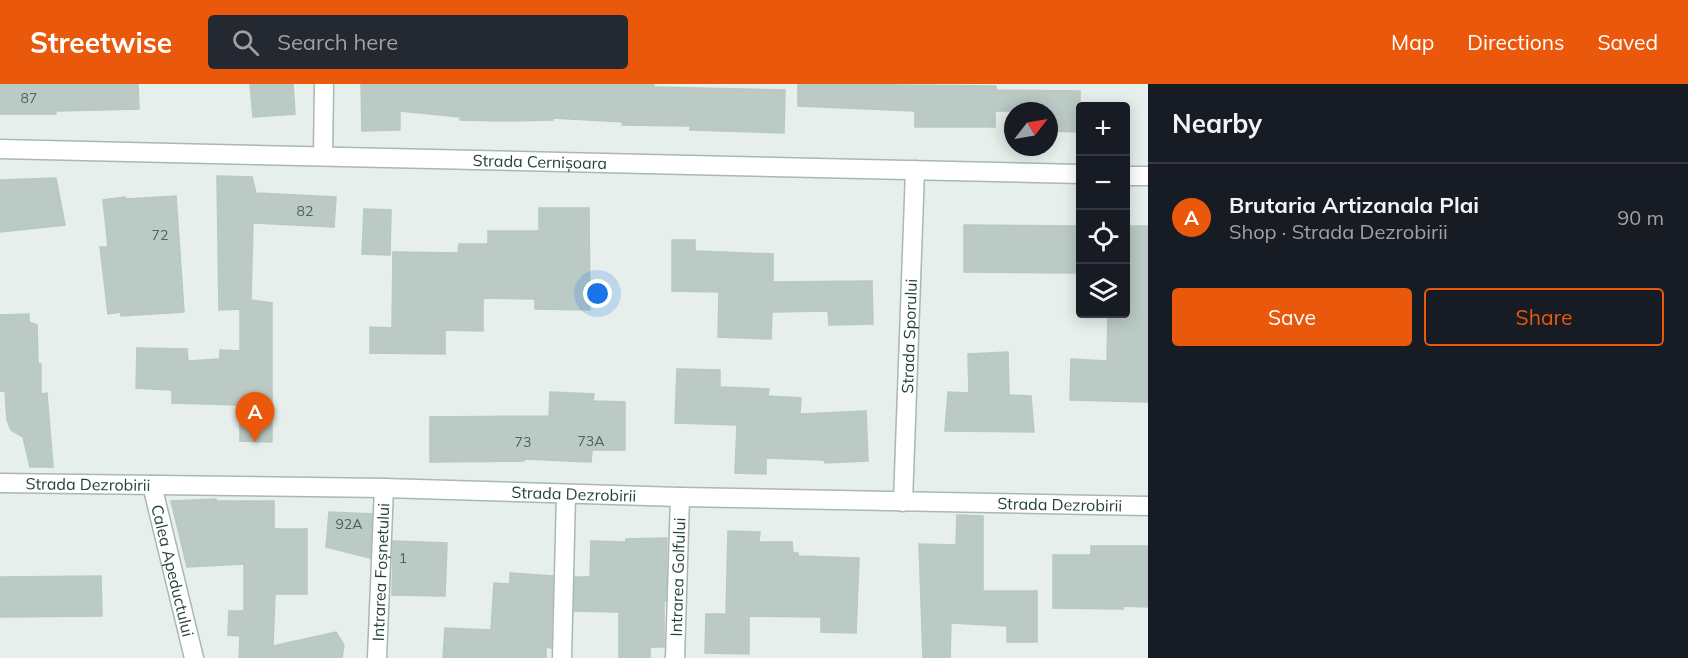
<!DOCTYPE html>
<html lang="en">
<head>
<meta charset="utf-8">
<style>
	body { margin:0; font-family:Mulish,sans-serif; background:#242831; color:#f1f3f6 }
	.controls { position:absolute; right:18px; top:18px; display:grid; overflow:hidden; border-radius:6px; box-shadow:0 3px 15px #0003 }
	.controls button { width:54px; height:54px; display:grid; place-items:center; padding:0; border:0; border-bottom:2px solid #363941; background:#171b24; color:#f1f3f6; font:30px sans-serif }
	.compass { position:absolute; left:1004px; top:18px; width:54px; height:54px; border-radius:50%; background:#171b24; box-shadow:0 3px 15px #0003; rotate:59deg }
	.you { position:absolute; left:598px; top:210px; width:21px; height:21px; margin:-15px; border:4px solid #fff; border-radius:50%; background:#1a73e8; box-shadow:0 0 0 9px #1a73e833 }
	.badge { display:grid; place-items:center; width:39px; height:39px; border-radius:50%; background:#ea580c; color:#fff; font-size:20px; font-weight:700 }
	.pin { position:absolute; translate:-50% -50px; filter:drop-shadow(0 2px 3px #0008) }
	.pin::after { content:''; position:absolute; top:32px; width:21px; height:18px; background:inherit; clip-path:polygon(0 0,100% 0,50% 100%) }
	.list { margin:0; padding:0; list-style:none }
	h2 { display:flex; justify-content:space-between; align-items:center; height:78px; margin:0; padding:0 24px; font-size:26px }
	h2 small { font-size:20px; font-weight:400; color:#9ea1a6 }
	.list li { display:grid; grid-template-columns:39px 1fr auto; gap:18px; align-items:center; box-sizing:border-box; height:108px; padding:0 24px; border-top:2px solid #363941 }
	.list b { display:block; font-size:22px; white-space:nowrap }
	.list p { margin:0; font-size:20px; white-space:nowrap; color:#9ea1a6 }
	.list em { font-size:20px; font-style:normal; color:#9ea1a6 }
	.actions { display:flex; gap:12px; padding:18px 24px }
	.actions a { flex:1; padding:14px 0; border:2px solid #ea580c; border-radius:6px; text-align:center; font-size:21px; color:#ea580c }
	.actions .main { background:#ea580c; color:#fff }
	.icon { flex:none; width:33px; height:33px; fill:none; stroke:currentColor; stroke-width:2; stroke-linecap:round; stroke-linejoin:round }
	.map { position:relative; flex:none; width:1148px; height:574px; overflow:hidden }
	header { display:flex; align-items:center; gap:36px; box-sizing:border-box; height:84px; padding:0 30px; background:#ea580c; color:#fff }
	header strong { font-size:28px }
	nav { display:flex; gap:33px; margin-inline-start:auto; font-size:21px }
	.search { width:420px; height:54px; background:#242831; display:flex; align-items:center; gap:15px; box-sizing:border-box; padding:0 21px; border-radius:6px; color:#9ea1a6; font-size:22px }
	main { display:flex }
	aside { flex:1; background:#171b24 }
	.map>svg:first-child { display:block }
	.building { fill:#bbcac4; stroke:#b8c9c2; stroke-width:1.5 }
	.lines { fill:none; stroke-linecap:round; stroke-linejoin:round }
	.minor-casing { stroke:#a8b8b2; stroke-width:21 }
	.minor { stroke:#fff; stroke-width:18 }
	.labels { text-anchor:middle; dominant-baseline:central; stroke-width:4.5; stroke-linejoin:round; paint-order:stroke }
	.number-label { font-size:14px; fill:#4a645c }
	.street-label { font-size:16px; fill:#24423a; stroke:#f7fbf9 }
</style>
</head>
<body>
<header>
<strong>Streetwise</strong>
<div class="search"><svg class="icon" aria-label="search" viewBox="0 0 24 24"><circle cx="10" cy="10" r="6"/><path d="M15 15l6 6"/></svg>Search here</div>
<nav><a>Map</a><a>Directions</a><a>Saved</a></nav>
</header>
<main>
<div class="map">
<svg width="1148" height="574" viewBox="0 0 1148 574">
	<rect width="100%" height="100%" fill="#e6efeb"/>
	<g class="building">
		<polygon points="0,0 138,0 139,25 56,27 56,30 0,30"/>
		<polygon points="250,0 293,0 295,30 253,33"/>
		<polygon points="361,0 654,0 654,3 785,6 784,49 690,46 690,42 622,41 623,38 553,34 553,36 502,37 460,36 460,33 400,27 400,46 362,47"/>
		<polygon points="798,0 996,2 996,6 1080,7 1080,48 1049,47 1049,27 995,27 995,43 915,43 915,27 798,22"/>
		<polygon points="217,92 252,93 256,109 336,113 334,143 253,139 251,216 272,219 272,358 240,357 240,321 172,319 172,306 136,304 137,264 187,265 188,277 220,275 220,266 240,267 240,225 219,226"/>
		<polygon points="56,94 65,141 0,148 0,96"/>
		<polygon points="176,112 184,228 121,232 121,228 108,230 100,163 108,163 103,116 125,113 126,115"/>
		<polygon points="539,124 589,124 590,226 535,225 535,215 483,214 483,247 445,246 445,270 370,269 370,243 392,244 393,168 458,169 459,160 488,160 488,147 539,147"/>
		<polygon points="364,125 391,126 390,171 362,170"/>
		<polygon points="964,141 1080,142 1080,189 964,188"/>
		<polygon points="1125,142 1148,142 1148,318 1070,316 1071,275 1107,277 1108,230 1125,230"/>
		<polygon points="672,156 695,156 695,167 773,170 773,198 872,197 873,240 829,241 828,227 772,228 771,255 718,253 719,208 672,207"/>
		<polygon points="29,230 29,238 37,241 38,280 41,280 41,310 47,309 53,383 30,383 23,353 11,346 7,336 5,307 0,307 0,231"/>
		<polygon points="1008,268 1009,311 1031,312 1034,348 945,347 948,308 969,309 968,270"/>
		<polygon points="677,285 720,286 720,303 769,305 768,312 801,314 800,330 866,327 868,377 825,379 824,376 766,374 766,390 735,389 737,341 675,339"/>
		<polygon points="550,308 594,310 593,317 625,318 625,366 592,366 591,378 524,375 524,377 430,378 430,333 549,332"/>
		<polygon points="216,415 216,417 274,417 274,445 307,445 307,510 275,510 273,562 336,548 344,561 342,574 239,574 240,552 228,551 229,527 244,527 244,480 187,483 171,417"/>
		<polygon points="329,428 372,430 370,474 326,463"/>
		<polygon points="957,431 983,432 983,507 1037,507 1037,558 1007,558 1007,542 951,539 950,574 923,574 919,460 956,461"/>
		<polygon points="728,447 760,448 759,458 792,458 793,469 798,469 798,472 859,474 856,549 821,548 821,533 749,532 749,570 705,569 706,530 726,530"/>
		<polygon points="667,454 666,517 664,517 664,563 650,563 650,574 619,574 619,528 574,527 575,493 590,493 591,457 626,458 626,455"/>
		<polygon points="393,457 447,459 445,512 392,511"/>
		<polygon points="1091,462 1148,462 1148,523 1123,522 1123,525 1053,524 1053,471 1091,471"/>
		<polygon points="510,489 553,492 551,564 546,563 546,574 443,574 445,544 491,546 494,499 510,500"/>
		<polygon points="101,492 102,532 0,533 0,493"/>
	</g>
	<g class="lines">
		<g class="minor-casing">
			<g id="minor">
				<path id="s1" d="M0,65L1080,90"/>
				<polyline points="323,72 324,0"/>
				<polyline points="1126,92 1148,92"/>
				<path id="s2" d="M0,399L384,404L680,413L1148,422"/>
				<path id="s3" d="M152,401L194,574"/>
				<path id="s4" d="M903,418L915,86"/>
				<path id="s5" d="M377,574L384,404"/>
				<polyline points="562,574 566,410"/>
				<path id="s6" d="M675,574L680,413"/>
			</g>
		</g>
		<use href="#minor" class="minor"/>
	</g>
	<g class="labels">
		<g class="number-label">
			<text x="29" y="14">87</text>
			<text x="305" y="127">82</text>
			<text x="160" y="151">72</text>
			<text x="591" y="357">73A</text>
			<text x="523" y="358">73</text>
			<text x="349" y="440">92A</text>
			<text x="403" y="474">1</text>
		</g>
		<g class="street-label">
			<text stroke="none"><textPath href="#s1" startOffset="540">Strada Cernișoara</textPath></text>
			<text stroke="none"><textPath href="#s4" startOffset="166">Strada Sporului</textPath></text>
			<text stroke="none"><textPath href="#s2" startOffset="88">Strada Dezrobirii</textPath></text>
			<text stroke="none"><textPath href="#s2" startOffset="574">Strada Dezrobirii</textPath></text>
			<text stroke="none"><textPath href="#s2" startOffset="1060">Strada Dezrobirii</textPath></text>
			<text stroke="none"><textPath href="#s3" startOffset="88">Calea Apeductului</textPath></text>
			<text stroke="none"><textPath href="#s5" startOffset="86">Intrarea Foșnetului</textPath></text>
			<text stroke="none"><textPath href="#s6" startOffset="81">Intrarea Golfului</textPath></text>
		</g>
	</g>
</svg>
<div class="controls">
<button>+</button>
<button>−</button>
<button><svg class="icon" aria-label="locate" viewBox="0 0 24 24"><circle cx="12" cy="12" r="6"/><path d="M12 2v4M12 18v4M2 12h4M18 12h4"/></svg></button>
<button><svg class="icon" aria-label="layers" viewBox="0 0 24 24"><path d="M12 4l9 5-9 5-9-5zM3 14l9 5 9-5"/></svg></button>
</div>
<svg class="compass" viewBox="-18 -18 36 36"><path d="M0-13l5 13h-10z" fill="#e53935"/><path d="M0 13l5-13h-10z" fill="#9ea1a6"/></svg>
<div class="you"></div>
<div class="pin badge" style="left:255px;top:358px">A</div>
</div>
<aside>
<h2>Nearby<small></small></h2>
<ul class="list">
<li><span class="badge">A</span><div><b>Brutaria Artizanala Plai</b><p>Shop · Strada Dezrobirii</p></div><em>90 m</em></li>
</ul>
<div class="actions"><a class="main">Save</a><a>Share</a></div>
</aside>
</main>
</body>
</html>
